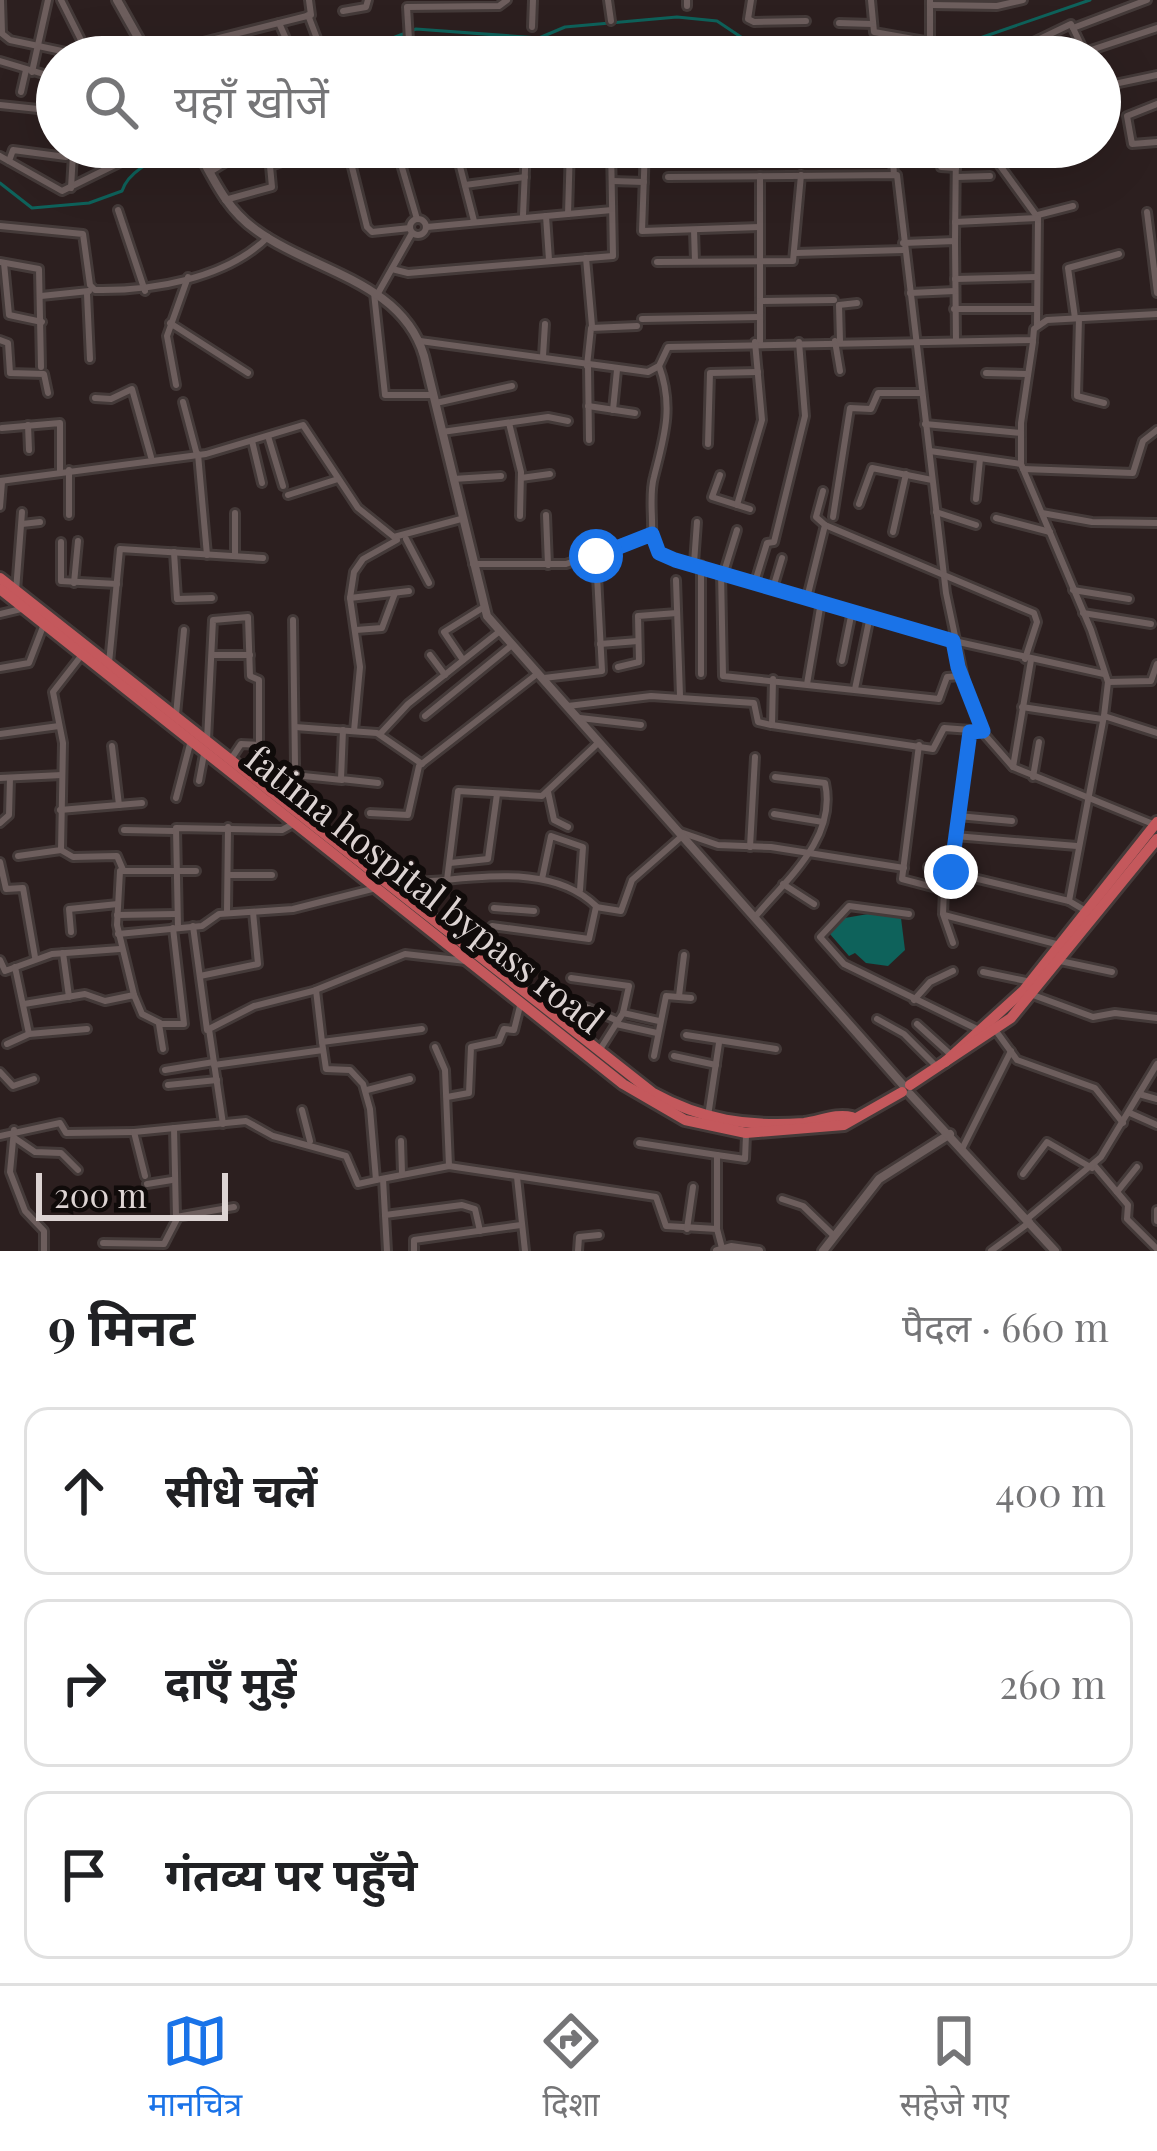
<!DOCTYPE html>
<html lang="hi">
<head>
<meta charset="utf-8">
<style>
	body { margin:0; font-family:"Playfair Display","Noto Sans Devanagari",serif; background:#f6f6f6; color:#202124 }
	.scale { position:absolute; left:36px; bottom:30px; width:192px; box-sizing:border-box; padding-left:12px; border:6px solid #ddd4d3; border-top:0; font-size:33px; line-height:42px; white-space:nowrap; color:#ddd4d3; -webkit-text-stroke:9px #100b0a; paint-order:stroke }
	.stop { position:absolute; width:36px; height:36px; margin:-27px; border:9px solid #1a73e8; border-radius:50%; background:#fff }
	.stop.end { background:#1a73e8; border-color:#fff; box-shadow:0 3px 12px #0008 }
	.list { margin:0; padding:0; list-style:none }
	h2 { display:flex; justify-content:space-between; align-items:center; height:156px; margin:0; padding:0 48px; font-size:51px }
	h2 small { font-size:39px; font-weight:400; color:#757577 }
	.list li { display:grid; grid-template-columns:78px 1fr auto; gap:36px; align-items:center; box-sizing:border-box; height:168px; margin:0 24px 24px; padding:0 24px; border:3px solid #e0e0e0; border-radius:24px }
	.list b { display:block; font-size:45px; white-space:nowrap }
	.list em { font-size:39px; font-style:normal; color:#757577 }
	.icon { flex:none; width:66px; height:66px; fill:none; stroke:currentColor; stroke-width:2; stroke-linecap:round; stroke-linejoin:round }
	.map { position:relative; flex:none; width:1157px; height:1251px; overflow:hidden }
	.search { position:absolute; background:#fff; box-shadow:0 12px 48px #0002; left:36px; right:36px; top:36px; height:132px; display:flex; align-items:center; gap:30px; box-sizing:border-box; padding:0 42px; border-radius:66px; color:#757577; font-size:45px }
	.sheet { height:732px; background:#fff }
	nav { display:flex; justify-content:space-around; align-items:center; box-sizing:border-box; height:168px; border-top:3px solid #e0e0e0; background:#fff; font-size:33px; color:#757577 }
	nav a { display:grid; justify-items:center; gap:6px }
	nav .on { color:#1a73e8 }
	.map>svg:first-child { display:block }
	.water { fill:#0e625b }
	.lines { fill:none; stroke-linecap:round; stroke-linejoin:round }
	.stream { stroke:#0e625b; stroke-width:3 }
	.minor-casing { stroke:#443a39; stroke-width:12 }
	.tertiary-casing { stroke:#443a39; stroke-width:14 }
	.secondary-casing { stroke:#443a39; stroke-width:14 }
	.trunk-casing { stroke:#443a39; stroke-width:16 }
	.minor { stroke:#6d5e5d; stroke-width:6 }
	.tertiary { stroke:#6d5e5d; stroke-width:8 }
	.secondary { stroke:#6d5e5d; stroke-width:8 }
	.trunk { stroke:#c4585c; stroke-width:10 }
	.route { stroke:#1a73e8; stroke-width:15 }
	.labels { text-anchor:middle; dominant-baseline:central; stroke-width:12; stroke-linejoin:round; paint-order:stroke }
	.street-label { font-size:36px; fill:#ddd4d3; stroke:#100b0a }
</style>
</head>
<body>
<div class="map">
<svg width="1157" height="1251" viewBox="0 0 1157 1251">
	<rect width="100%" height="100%" fill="#2c1f1f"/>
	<polygon class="water" points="868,914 901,918 905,950 888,966 866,963 855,953 849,956 830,934 839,919"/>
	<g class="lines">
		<g class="stream">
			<polyline points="378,57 390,39 416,29 539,38 565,27 677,17 717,21 771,57"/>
			<polyline points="945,57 945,50 1090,0"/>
			<path d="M0,183L32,208L89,203L122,191C129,168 165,154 186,147"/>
		</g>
		<g class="minor-casing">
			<g id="minor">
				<polyline points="1,0 2,32"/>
				<polyline points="61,0 89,56"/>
				<polyline points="608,0 611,21"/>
				<polyline points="751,0 748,19 754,22 806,21"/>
				<polyline points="871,0 874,32 930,42 930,0"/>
				<polyline points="931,5 997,6 1023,0"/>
				<polyline points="687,6 687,0"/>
				<polyline points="343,11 366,7 368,0"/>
				<polyline points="308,15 324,57"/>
				<polyline points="279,23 294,57"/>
				<polyline points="839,23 872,24"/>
				<polyline points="532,27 533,0"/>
				<polyline points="1073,28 1147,0"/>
				<polyline points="0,32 10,40 90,57"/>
				<polyline points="640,50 652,46 716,47 726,57"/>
				<polyline points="1085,52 1157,28"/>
				<polyline points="196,57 195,44 311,15 309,0"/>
				<polyline points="410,57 407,7 499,6 507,0"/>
				<polyline points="437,57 446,55"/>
				<polyline points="1002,57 1071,24 1087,57"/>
				<polyline points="0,61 57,78"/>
				<polyline points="32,72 48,0"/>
				<polyline points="1100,87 1157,75"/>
				<polyline points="21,92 26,70"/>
				<polyline points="1157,104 1127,116 1132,144 1157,142"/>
				<polyline points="0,105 57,111"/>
				<polyline points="347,147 367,227 372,232 410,228"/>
				<polyline points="396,147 417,219"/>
				<polyline points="455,147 474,221"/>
				<polyline points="645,147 642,231 760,227"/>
				<polyline points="892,147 894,175"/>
				<polyline points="939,147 941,167 956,168"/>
				<polyline points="0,156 62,191 121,162"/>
				<polyline points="993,156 1038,218 1037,326"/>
				<polyline points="400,158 437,147"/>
				<polyline points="9,161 13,150 66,157 73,147"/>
				<polyline points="210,172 251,147"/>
				<polyline points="760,176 760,342"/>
				<polyline points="668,177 897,175 946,593 967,693 985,735 1013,767 1153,824"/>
				<polyline points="957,177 990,176"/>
				<polyline points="612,181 644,182"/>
				<polyline points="465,185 525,177"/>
				<polyline points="71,188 73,154"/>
				<polyline points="225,200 272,187 270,166 308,153"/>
				<polyline points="118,210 145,291"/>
				<polyline points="1147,212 1157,293"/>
				<polyline points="568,214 612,210"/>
				<polyline points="523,215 526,147"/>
				<polyline points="1038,215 1073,206"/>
				<polyline points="546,216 549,260"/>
				<circle cx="418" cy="227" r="8"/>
				<polyline points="955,222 1038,218"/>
				<path d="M0,226L83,234L90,285L95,290C152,291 226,279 268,237"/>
				<polyline points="427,227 568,214 570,147"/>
				<polyline points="694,230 695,261"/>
				<polyline points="955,241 956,147"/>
				<polyline points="903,243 955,241 956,340"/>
				<polyline points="795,253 904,250"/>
				<polyline points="586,258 592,326"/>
				<polyline points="0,262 39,269 41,367"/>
				<polyline points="657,262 793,261 801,175"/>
				<polyline points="4,263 9,315 42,322"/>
				<polyline points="392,269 408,273 613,256 611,147"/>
				<polyline points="955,279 1036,277"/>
				<polyline points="374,293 385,395 434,395"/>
				<polyline points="910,293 955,291"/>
				<polyline points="87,294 90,359"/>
				<polyline points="377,295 412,233"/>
				<polyline points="41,296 89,291"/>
				<polyline points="760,301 834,300"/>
				<polyline points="954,309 1037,309"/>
				<polyline points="1075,318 1068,268 1119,254"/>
				<polyline points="1079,318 1077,396 1104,403"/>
				<polyline points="642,319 760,317"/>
				<polyline points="170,323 248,373"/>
				<polyline points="0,340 8,343 10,373 44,374 48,393"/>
				<polyline points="420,341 648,372 659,366 668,347 1033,340 1034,329 1047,320 1157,314"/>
				<polyline points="835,341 840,371"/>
				<polyline points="840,341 839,305 857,303"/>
				<polyline points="1033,342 1021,423 1021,464 1091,630 1108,682 1104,716"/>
				<polyline points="543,356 545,324"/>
				<polyline points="587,366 591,328 637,326"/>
				<polyline points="588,366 589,440"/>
				<polyline points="986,373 1026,374"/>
				<polyline points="176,385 167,336 188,277"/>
				<polyline points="95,398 111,399 132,389 151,457"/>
				<polyline points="183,402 197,455"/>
				<polyline points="436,403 512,386"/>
				<polyline points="588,406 635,413"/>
				<polyline points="613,410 617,370"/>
				<polyline points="509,423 521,472 520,516"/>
				<polyline points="925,424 1021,433"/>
				<polyline points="28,425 29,450"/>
				<polyline points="2,428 60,423 60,472"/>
				<polyline points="442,432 548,417 568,421"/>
				<polyline points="268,436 283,486"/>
				<polyline points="252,441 262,483"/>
				<polyline points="708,444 710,373 758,372"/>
				<polyline points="930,451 1021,464"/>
				<polyline points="198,454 207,555"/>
				<polyline points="1023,469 1133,473 1143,441 1157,430"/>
				<polyline points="69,470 69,515"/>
				<polyline points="720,475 712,497 750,509"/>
				<polyline points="521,478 550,474"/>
				<polyline points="453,479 501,476"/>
				<polyline points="0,481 206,454 303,425 358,508 394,537 461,519"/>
				<polyline points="288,495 338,479"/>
				<polyline points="976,499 980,459"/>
				<polyline points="859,504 872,468 932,480"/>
				<polyline points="737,505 762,420 755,342"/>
				<polyline points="0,507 2,482"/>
				<polyline points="936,512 976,525"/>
				<polyline points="235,513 235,556"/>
				<polyline points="1042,513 1092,522 1157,523"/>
				<polyline points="546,515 548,565"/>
				<polyline points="833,517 850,408 871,409 878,393 922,393"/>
				<polyline points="996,518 1050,532"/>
				<polyline points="22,524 40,522"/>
				<polyline points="825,525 1034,613 1037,622 1025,659"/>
				<polyline points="893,532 906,474"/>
				<polyline points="652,534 659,553 675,560 954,641 1104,674"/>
				<polyline points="406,539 429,583"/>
				<polyline points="61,542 61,581 117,584"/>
				<polyline points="174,552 177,599 212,598"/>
				<polyline points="694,563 697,522"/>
				<path d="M473,564H566L652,534C653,516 649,494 654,477C664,437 674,407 659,366"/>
				<polyline points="721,572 723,676 939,699 947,677 961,676"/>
				<polyline points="724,572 737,530"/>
				<polyline points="676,580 680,696"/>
				<polyline points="755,582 767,543 774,542 805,416 799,342"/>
				<polyline points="74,583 78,541"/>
				<polyline points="773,588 782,558"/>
				<polyline points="1073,590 1129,599"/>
				<polyline points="16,591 22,512"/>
				<polyline points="350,598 409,591"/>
				<polyline points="807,598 825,525 816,517 823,491"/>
				<polyline points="1083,613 1151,624"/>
				<polyline points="0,614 21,609"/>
				<polyline points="356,630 382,628 395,593"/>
				<polyline points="600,644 638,641"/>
				<polyline points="214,655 250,655"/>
				<polyline points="430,655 445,675"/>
				<polyline points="463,660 444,632 484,607"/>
				<polyline points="842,661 852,611"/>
				<polyline points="109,663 120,549 263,558"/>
				<polyline points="618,667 639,662 638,616 677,613"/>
				<polyline points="0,668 29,663 44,624"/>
				<polyline points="701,674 701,565"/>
				<polyline points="544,678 602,671 596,556"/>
				<polyline points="773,679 772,725 933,749 944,728 984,731"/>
				<polyline points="1108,682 1151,681 1157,664"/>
				<polyline points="807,684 821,602"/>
				<polyline points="855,689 870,616"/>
				<polyline points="568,706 651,696 754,703 758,722 771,725"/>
				<polyline points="1022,707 1102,719"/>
				<polyline points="176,715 184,630"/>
				<polyline points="425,716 512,645"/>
				<polyline points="580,718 641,725"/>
				<polyline points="295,727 377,733 422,764"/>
				<polyline points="343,730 341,779 378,783"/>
				<polyline points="354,731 360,667 350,598 354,572 363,559 397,540"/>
				<polyline points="0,734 59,726"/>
				<polyline points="380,734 408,704 500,631"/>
				<polyline points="207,740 213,620 248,617 250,676 259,680 259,745 241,744 231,759"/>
				<polyline points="919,745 902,879 944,890 943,914 953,943"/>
				<polyline points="112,746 119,805"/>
				<polyline points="1013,767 1031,660"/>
				<polyline points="294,775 342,780"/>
				<polyline points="1033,777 1039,742"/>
				<polyline points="0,778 62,775"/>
				<polyline points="199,781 204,754"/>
				<polyline points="548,792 554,820 568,827"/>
				<polyline points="176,798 190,744"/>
				<polyline points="288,802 295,764 293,620"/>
				<polyline points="60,810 142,803"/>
				<polyline points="370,813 408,815 419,766 537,674"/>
				<polyline points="774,814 823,822"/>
				<polyline points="958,816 1012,821"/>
				<polyline points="0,823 9,815 10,778"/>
				<polyline points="124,830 174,831"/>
				<polyline points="680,832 718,845 771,847 904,868"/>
				<polyline points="955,836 1077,846"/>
				<polyline points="750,847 755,757"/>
				<polyline points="61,850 73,857 117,856 123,870"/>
				<polyline points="18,856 61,850 63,743 53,692 81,656"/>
				<polyline points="0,862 6,889 23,888 35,957"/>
				<polyline points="450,863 488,859 497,794"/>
				<polyline points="928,867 1069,901"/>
				<polyline points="951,871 970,732"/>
				<polyline points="228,875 272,875"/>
				<polyline points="542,879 551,836 583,847 580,890"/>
				<polyline points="447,880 458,791 542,796 597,744"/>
				<polyline points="783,884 814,904"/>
				<path d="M407,897L418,882C476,879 551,862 596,906"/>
				<polyline points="494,908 534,911"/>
				<polyline points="1086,911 1069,901 1104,716 1157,733"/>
				<polyline points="227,912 228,827"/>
				<polyline points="909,914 849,906 820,937 844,964 977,1029"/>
				<polyline points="117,915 176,914"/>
				<polyline points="944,915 1056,944"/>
				<path d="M755,917C787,879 837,838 825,783L775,777"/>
				<polyline points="193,926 207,1030"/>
				<polyline points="492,926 589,939 596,907 621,911 632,880 681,837"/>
				<polyline points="178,928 176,828 282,830 293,824"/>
				<polyline points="71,932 69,909 118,904"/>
				<polyline points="118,934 202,926 219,914 293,909 376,888"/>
				<polyline points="63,953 69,997"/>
				<polyline points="0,960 5,971 52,954 120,949"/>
				<polyline points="1060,961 1112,972"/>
				<polyline points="15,967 29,1034"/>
				<polyline points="983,972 1031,982"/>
				<polyline points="200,976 258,964 253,912"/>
				<polyline points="571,978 629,986 623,1013 599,1051"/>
				<polyline points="316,990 322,1042 422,1029"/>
				<polyline points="134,995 117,925 120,871 196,871"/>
				<polyline points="1033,995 1093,1017 1115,1013 1157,1018"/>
				<polyline points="679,996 684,955"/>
				<polyline points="914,1000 930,982 953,971"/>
				<polyline points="24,1004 85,994 105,1001 134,995 142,1014 160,1023"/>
				<polyline points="586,1007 618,1021"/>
				<polyline points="623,1013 659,1021"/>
				<polyline points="877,1019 904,1034 937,1067"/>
				<polyline points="616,1024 657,1033"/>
				<polyline points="917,1024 949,1053"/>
				<polyline points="996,1031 1017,1060 1095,1088 1123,1123"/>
				<polyline points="686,1035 776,1049"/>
				<polyline points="322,1042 326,1069 350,1070 363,1084 370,1109 376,1180 449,1166 656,1197 666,1226 717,1229"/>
				<polyline points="7,1044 29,1034 87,1029"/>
				<polyline points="435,1047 445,1070 449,1166"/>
				<polyline points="163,1049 159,1024 184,1024 173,928"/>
				<polyline points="654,1056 666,996 691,998"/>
				<polyline points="674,1056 716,1065"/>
				<polyline points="214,1065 323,1050"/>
				<polyline points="165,1070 214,1062"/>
				<polyline points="0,1072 13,1086 34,1079"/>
				<polyline points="168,1085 217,1080"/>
				<polyline points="367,1090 410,1079"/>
				<polyline points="1139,1094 1157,1099"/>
				<polyline points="447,1097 469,1093 471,1047 499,1041 504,1029 514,1030 520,1006"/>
				<polyline points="302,1110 310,1141"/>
				<polyline points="1130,1113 1157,1125"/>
				<polyline points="708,1116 719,1043"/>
				<polyline points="223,1124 209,1029 254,1006 313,991 405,954 466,961"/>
				<polyline points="174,1128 176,1217 234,1207"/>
				<polyline points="14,1130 10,1172 25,1211 44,1231 44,1251"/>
				<polyline points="0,1136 60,1123 66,1133 134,1132"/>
				<polyline points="16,1139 35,1152 61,1153 78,1170"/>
				<polyline points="401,1141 402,1173"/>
				<polyline points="639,1143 717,1155"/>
				<polyline points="963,1147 1011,1051"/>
				<polyline points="1094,1165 1128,1205 1127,1219 1157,1249"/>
				<polyline points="1023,1174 1047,1142 1092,1168"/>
				<polyline points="145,1176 134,1132 246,1121 273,1136 346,1156 358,1184 376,1180"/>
				<polyline points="517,1177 525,1251"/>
				<polyline points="383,1179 387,1251"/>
				<polyline points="147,1184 172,1180"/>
				<polyline points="1117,1192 1137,1167"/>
				<polyline points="782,1199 803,1206 834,1236"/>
				<polyline points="1157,1210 1157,1221"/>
				<polyline points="385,1215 462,1205 475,1209 480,1231"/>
				<polyline points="1027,1219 1101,1157 1157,1064"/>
				<polyline points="687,1229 693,1187"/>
				<polyline points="103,1243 164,1244 178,1217"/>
				<polyline points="722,1248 717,1229 717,1155 745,1159 746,1135"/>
				<polyline points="414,1251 414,1240 521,1225"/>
				<polyline points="578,1251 579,1237 599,1235"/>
				<polyline points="991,1251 1030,1222"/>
			</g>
		</g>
		<g class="tertiary-casing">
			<g id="tertiary">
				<polyline points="717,1251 731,1247 759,1251"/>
				<polyline points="823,1251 879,1179 950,1134"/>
			</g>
		</g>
		<g class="secondary-casing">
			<g id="secondary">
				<polyline points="117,0 149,57"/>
				<path d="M196,147C213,178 226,209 256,230C312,271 402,281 424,356L487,616L903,1085"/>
				<polyline points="910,1094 1055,1251"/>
			</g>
		</g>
		<g class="trunk-casing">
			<g id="trunk">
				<path d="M0,578L653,1093C702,1120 748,1127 804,1123C820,1121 836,1113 852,1117"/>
				<polyline points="0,589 623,1084 685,1120 746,1133 844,1125 902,1092"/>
				<polyline points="945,1062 1023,991 1157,822"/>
				<polyline points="910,1085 1011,1018 1157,839"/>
			</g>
		</g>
		<use href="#minor" class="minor"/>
		<use href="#tertiary" class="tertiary"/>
		<use href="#secondary" class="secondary"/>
		<use href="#trunk" class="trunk"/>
	</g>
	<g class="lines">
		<polyline class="route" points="596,556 652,534 659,553 675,560 953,641 958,667 983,731 970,732 951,872"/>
	</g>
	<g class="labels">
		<g class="street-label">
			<text transform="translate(426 888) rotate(38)">fatima hospital bypass road</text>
		</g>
	</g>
</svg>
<div class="scale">200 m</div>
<div class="stop" style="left:596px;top:556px"></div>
<div class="stop end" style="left:951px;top:872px"></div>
<div class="search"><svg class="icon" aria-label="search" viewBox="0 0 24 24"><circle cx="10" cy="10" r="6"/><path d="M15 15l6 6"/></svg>यहाँ खोजें</div>
</div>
<section class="sheet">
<h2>9 मिनट<small>पैदल · 660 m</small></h2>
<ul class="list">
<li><svg class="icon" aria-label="ahead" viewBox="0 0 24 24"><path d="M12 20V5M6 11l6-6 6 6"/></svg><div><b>सीधे चलें</b></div><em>400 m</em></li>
<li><svg class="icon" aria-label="right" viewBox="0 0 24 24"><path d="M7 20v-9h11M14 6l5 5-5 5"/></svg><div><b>दाएँ मुड़ें</b></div><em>260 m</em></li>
<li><svg class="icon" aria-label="arrive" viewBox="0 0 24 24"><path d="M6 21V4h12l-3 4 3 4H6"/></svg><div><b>गंतव्य पर पहुँचे</b></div></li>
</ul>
</section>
<nav>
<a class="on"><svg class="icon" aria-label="map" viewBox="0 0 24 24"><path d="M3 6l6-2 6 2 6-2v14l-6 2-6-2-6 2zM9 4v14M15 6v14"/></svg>मानचित्र</a>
<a><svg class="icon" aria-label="directions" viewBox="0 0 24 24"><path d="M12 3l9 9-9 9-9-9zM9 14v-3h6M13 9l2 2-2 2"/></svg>दिशा</a>
<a><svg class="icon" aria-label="saved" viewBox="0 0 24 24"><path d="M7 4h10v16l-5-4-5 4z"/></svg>सहेजे गए</a>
</nav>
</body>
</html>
